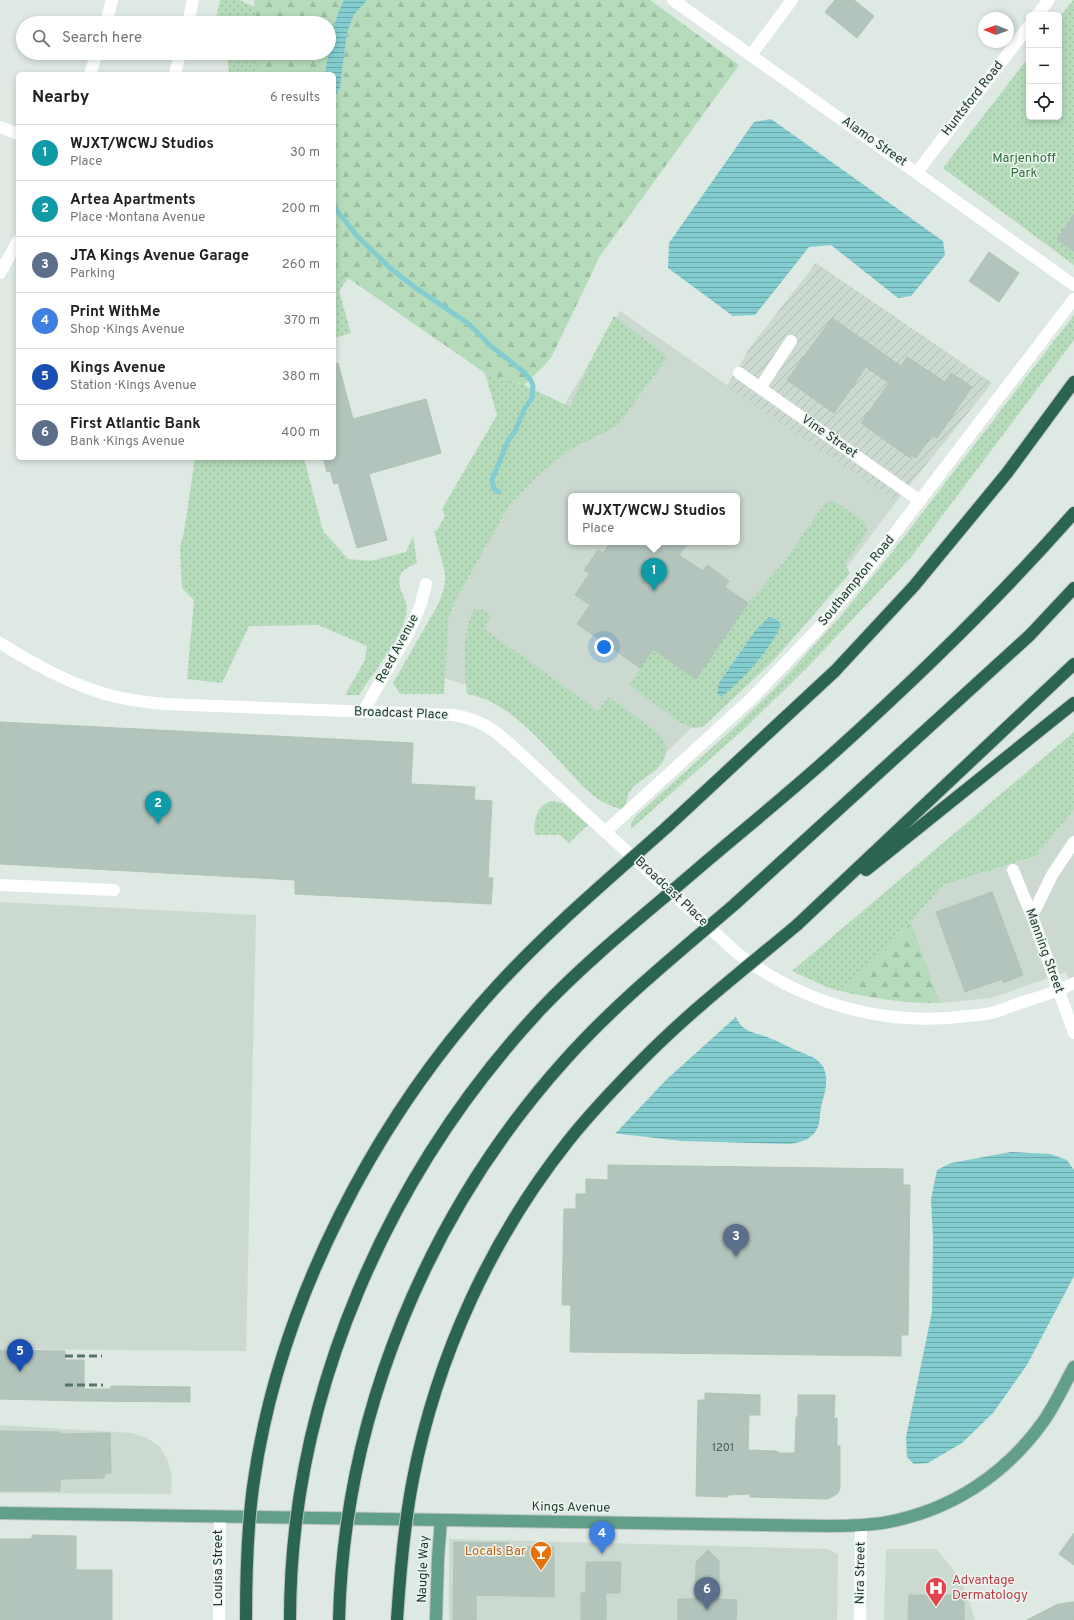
<!DOCTYPE html>
<html lang="en">
<head>
<meta charset="utf-8">
<style>
	body { margin:0; font-family:Overpass,sans-serif; background:#f2f2f2; color:#202124 }
	.controls { position:absolute; right:12px; top:12px; display:grid; overflow:hidden; border-radius:6px; box-shadow:0 2px 6px #0003 }
	.controls button { width:36px; height:36px; display:grid; place-items:center; padding:0; border:0; border-bottom:1px solid #e0e0e0; background:#fff; color:#202124; font:20px sans-serif }
	.compass { position:absolute; left:978px; top:12px; width:36px; height:36px; border-radius:50%; background:#fff; box-shadow:0 2px 6px #0003; rotate:271deg }
	.you { position:absolute; left:604px; top:647px; width:14px; height:14px; margin:-10px; border:3px solid #fff; border-radius:50%; background:#1a73e8; box-shadow:0 0 0 6px #1a73e833 }
	.badge { display:grid; place-items:center; width:26px; height:26px; border-radius:50%; background:#7c3aed; color:#fff; font-size:13px; font-weight:700 }
	.pin { position:absolute; translate:-50% -33px; filter:drop-shadow(0 1px 2px #0008) }
	.pin::after { content:''; position:absolute; top:21px; width:14px; height:12px; background:inherit; clip-path:polygon(0 0,100% 0,50% 100%) }
	.popup { position:absolute; left:568px; top:493px; width:172px; height:52px; box-sizing:border-box; display:grid; place-content:center; border-radius:6px; background:#fff; filter:drop-shadow(0 1px 3px #0005); font-size:13px; white-space:nowrap; color:#757577 }
	.popup b { font-size:15px; color:#202124 }
	.popup::after { content:''; position:absolute; left:50%; top:100%; margin-left:-8px; border:8px solid transparent; border-top-color:#fff }
	.list { margin:0; padding:0; list-style:none }
	h2 { display:flex; justify-content:space-between; align-items:center; height:52px; margin:0; padding:0 16px; font-size:17px }
	h2 small { font-size:13px; font-weight:400; color:#757577 }
	.list li { display:grid; grid-template-columns:26px 1fr auto; gap:12px; align-items:center; box-sizing:border-box; height:56px; padding:0 16px; border-top:1px solid #e0e0e0 }
	.list b { display:block; font-size:15px; white-space:nowrap }
	.list p { margin:0; font-size:13px; white-space:nowrap; color:#757577 }
	.list em { font-size:13px; font-style:normal; color:#757577 }
	.icon { flex:none; width:22px; height:22px; fill:none; stroke:currentColor; stroke-width:2; stroke-linecap:round; stroke-linejoin:round }
	.map { position:relative; flex:none; width:1074px; height:1620px; overflow:hidden }
	.search { position:absolute; background:#fff; box-shadow:0 2px 6px #0003; left:16px; top:16px; width:320px; height:44px; display:flex; align-items:center; gap:10px; box-sizing:border-box; padding:0 14px; border-radius:22px; color:#757577; font-size:15px }
	.panel { position:absolute; background:#fff; box-shadow:0 2px 6px #0003; left:16px; top:72px; width:320px; height:388px; border-radius:6px }
	.map>svg:first-child { display:block }
	.built { fill:#cbd9d1; fill-rule:evenodd }
	.industrial { fill:url(#industrial-furrows) }
	.grass { fill:url(#grass-dots) }
	.forest { fill:url(#forest-firs) }
	.water { fill:url(#water-rules) }
	.pier { fill:#dde9e2 }
	.lines { fill:none; stroke-linecap:round; stroke-linejoin:round }
	.stream { stroke:#83cdd0; stroke-width:5 }
	.building { fill:#b2c4bb; stroke:#b0c3b8 }
	.major-casing { stroke:#bcc3c0; stroke-width:14 }
	.highway-casing { stroke:#bcc3c0; stroke-width:14 }
	.minor { stroke:#fff; stroke-width:12 }
	.major { stroke:#619f88; stroke-width:12 }
	.highway { stroke:#2b6451; stroke-width:12 }
	.rail { stroke:#59756a; stroke-width:3; stroke-dasharray:8 4; stroke-linecap:butt }
	.highway-bridge-casing { stroke:#bcc3c0; stroke-width:14; stroke-linecap:butt }
	.highway-bridge { stroke:#2b6451; stroke-width:12 }
	.labels { text-anchor:middle; dominant-baseline:central; stroke-width:3; stroke-linejoin:round; paint-order:stroke }
	.number-label { font-size:11px; fill:#445b51 }
	.street-label { font-size:13px; fill:#1f382e; stroke:#edf6f0 }
	.park-label { font-size:13px; fill:#296f3c; stroke:#edf6f0 }
	.food-label { font-size:13px; fill:#c56008; stroke:#edf6f0; text-anchor:end }
	.health-label { font-size:13px; fill:#be3a42; stroke:#edf6f0; text-anchor:start }
</style>
</head>
<body>
<div class="map">
<svg width="1074" height="1620" viewBox="0 0 1074 1620">
	<defs>
		<pattern id="industrial-furrows" width="10" height="10" patternUnits="userSpaceOnUse"><rect width="10" height="10" fill="#cbd9d1"/><path d="M-1 1l2-2M0 10L10 0M9 11l2-2" fill="none" stroke="#aebbb4"/></pattern>
		<pattern id="grass-dots" width="8" height="8" patternUnits="userSpaceOnUse"><rect width="8" height="8" fill="#b5dbbb"/><path d="M2 2h.1M6 6h.1" fill="none" stroke="#9bbda1" stroke-width="1.8" stroke-linecap="round"/></pattern>
		<pattern id="forest-firs" width="22" height="20" patternUnits="userSpaceOnUse"><rect width="22" height="20" fill="#b5dbbb"/><path d="M5 1l3.5 6h-7zM16 11l3.5 6h-7z" fill="#9bbda1"/></pattern>
		<pattern id="water-rules" width="6" height="5" patternUnits="userSpaceOnUse"><rect width="6" height="5" fill="#83cdd0"/><path d="M0 2.5h6" fill="none" stroke="#6ba7a9"/></pattern>
	</defs>
	<rect width="100%" height="100%" fill="#dde9e2"/>
	<g class="built">
		<path d="M620,311L896,502L819,604L646,772L491,693L409,667ZM571,496H737V542H571Z"/>
		<polygon points="1074,809 1074,991 1066,972 991,998 940,1003 911,922 943,885 1036,856"/>
		<polygon points="0,902 256,915 246,1351 0,1349"/>
		<polygon points="0,1425 132,1433 147,1438 160,1447 168,1461 172,1477 171,1494 0,1493"/>
		<polygon points="449,1539 828,1549 838,1555 837,1620 449,1620"/>
		<polygon points="886,1549 936,1549 952,1568 967,1594 975,1620 884,1620"/>
	</g>
	<polygon class="industrial" points="816,263 992,383 896,502 727,386 751,346"/>
	<g class="grass">
		<polygon points="220,0 239,0 292,23 215,23"/>
		<polygon points="1073,0 1074,0 1074,265 943,168 1029,57 1029,117 1059,117 1059,18"/>
		<polygon points="223,53 328,53 325,74 229,74 228,62"/>
		<polygon points="334,274 348,278 339,291 351,333 334,338"/>
		<polygon points="1074,315 1074,340 912,556 806,669 744,729 631,829 631,823 637,815 735,727 776,687 840,617 893,551"/>
		<polygon points="614,316 668,357 616,427 571,449 537,476 508,507 457,597 448,619 444,694 400,694 393,683 439,603 445,584 445,572 434,531 437,530 445,516 442,509 497,415 485,373 524,385 570,407 593,356"/>
		<path d="M195,458H304L323,531L348,559L371,561L406,552L413,536L417,563C412,566 406,568 403,571C394,582 403,593 406,603C407,608 407,613 405,618C401,638 371,676 359,695H345L365,660L367,646L318,625L249,626L222,683L187,679L194,600L182,588L180,547L184,532Z"/>
		<polygon points="834,501 865,522 867,530 861,541 844,563 850,573 774,660 704,726 695,728 682,724 629,685 653,649 748,603 785,561 825,503"/>
		<path d="M475,609L484,610L491,616L483,628L598,711L608,697C620,706 662,732 665,744C668,754 664,762 657,769C648,777 635,782 629,793C626,799 627,805 623,810C616,808 608,805 601,801C587,792 576,779 565,767C539,739 506,700 467,694C465,672 461,628 475,609Z"/>
		<polygon points="1074,732 1074,809 1036,856 943,885 887,949 840,991 827,987 792,971"/>
		<path d="M551,801L563,803L588,825L569,843L560,835H535C533,821 537,805 551,801Z"/>
	</g>
	<g class="forest">
		<polygon points="254,0 344,0 334,25 329,44 329,23 256,23"/>
		<polygon points="367,0 650,0 739,65 600,256 552,356 544,366 524,385 485,373 348,278 334,274 334,99 340,87 347,33 354,15"/>
		<polygon points="258,53 328,53 325,74 259,74"/>
		<path d="M911,922L940,1003C906,1004 873,998 840,991L887,949Z"/>
	</g>
	<g class="water">
		<path d="M344,0H367L354,15L347,33L340,87L334,99V74H325C329,49 332,24 344,0Z"/>
		<polygon points="771,119 943,241 945,255 911,296 898,298 831,245 809,247 755,315 733,316 668,268 669,243 754,122"/>
		<path d="M769,617L776,619L781,624C771,650 743,679 721,697L717,693L719,683L755,631Z"/>
		<path d="M733,1011C742,1032 747,1030 767,1037C778,1041 788,1047 798,1051C804,1054 812,1056 817,1060C831,1071 826,1089 822,1103C820,1109 820,1117 819,1124C814,1139 803,1142 789,1144L681,1141L604,1132Z"/>
		<polygon points="1011,1152 1050,1154 1067,1160 1074,1170 1074,1276 1027,1365 993,1413 962,1443 928,1463 914,1464 907,1457 906,1437 932,1312 933,1238 931,1199 937,1170 951,1163"/>
	</g>
	<polygon class="pier" points="716,1002 726,1004 734,1010 737,1016 666,1080 614,1135 603,1133 598,1127 597,1116 674,1021 683,1012 692,1006 705,1003"/>
	<g class="lines">
		<polyline class="stream" points="334,207 358,237 389,267 413,286 469,324 492,347 525,373 531,381 533,386 532,398 525,408 515,431 508,441 492,480 494,489 499,492"/>
	</g>
	<g class="building">
		<polygon points="835,0 854,0 874,16 857,38 825,12"/>
		<polygon points="1074,214 1074,251 1057,239"/>
		<polygon points="989,252 1019,273 999,302 969,281"/>
		<polygon points="832,318 901,366 907,357 945,382 951,373 972,387 937,438 932,435 916,458 912,455 910,458 861,423 889,383 866,367 834,413 787,380"/>
		<polygon points="338,363 353,419 426,399 441,453 369,474 387,540 357,548 338,483 334,484 330,471 327,472 323,458 334,458 334,364"/>
		<polygon points="611,542 689,542 679,555 703,571 707,565 729,581 725,587 748,603 696,679 653,649 640,668 577,624 590,605 575,595 589,574 584,570 598,550 603,553"/>
		<polygon points="0,722 413,743 411,784 475,787 474,800 492,801 488,878 493,878 491,904 295,894 295,880 0,864"/>
		<polygon points="992,892 1023,975 1003,983 1002,979 965,992 936,912"/>
		<polygon points="608,1165 903,1169 903,1185 910,1185 908,1335 901,1335 901,1356 570,1352 571,1305 562,1305 564,1209 576,1209 576,1194 586,1194 586,1179 608,1180"/>
		<polygon points="0,1350 65,1351 65,1360 84,1360 84,1401 0,1399"/>
		<polygon points="111,1386 190,1387 190,1402 84,1401 84,1389 111,1389"/>
		<polygon points="705,1393 760,1395 760,1415 749,1415 748,1450 776,1451 779,1453 795,1453 796,1418 798,1415 798,1395 835,1395 834,1419 837,1418 837,1446 840,1446 840,1488 838,1493 834,1496 827,1499 750,1497 750,1494 728,1495 727,1497 696,1496 698,1400 705,1400"/>
		<polygon points="0,1431 60,1432 60,1434 110,1433 111,1473 105,1473 104,1478 60,1479 60,1491 0,1491"/>
		<polygon points="1074,1533 1074,1565 1059,1554"/>
		<polygon points="32,1535 76,1536 76,1570 112,1570 112,1620 0,1620 0,1539 32,1539"/>
		<polygon points="454,1542 509,1543 509,1547 554,1547 554,1597 476,1595 476,1620 453,1620"/>
		<polygon points="708,1550 719,1561 719,1599 737,1600 736,1620 678,1620 678,1599 695,1599 696,1562"/>
		<polygon points="586,1562 621,1562 620,1593 606,1593 606,1620 581,1620 581,1593 586,1593"/>
		<polygon points="909,1595 964,1595 964,1620 908,1620"/>
		<polygon points="1074,1602 1074,1620 1027,1620 1058,1604"/>
	</g>
	<g class="lines">
		<g class="major-casing">
			<g id="major">
				<path d="M0,1513L827,1526C847,1526 868,1526 888,1522C951,1510 1005,1475 1043,1422C1055,1405 1064,1385 1074,1367"/>
				<polyline points="436,1620 438,1558 441,1520"/>
			</g>
		</g>
		<g class="highway-casing">
			<g id="highway">
				<polyline points="667,827 835,671 914,586 1007,473 1074,382"/>
				<path d="M701,866C747,827 794,789 839,748C921,674 1001,596 1074,513"/>
				<polyline points="866,870 1074,703"/>
				<polyline points="735,904 1030,635 1074,588"/>
				<polyline points="797,925 1074,664"/>
			</g>
		</g>
		<g class="minor">
			<polyline points="673,0 1074,285"/>
			<polyline points="1037,15 1049,0"/>
			<polyline points="106,23 112,0"/>
			<polyline points="188,23 193,0"/>
			<polyline points="751,55 792,0"/>
			<polyline points="90,74 97,53"/>
			<polyline points="175,74 180,53"/>
			<polyline points="0,127 18,134"/>
			<polyline points="917,172 1029,26"/>
			<polyline points="0,273 18,241"/>
			<polyline points="739,373 920,501"/>
			<polyline points="760,388 791,341"/>
			<path d="M0,643C31,662 64,681 99,692C120,699 142,702 165,704L453,715C479,719 492,728 511,745L737,953C803,1004 885,1027 967,1016C975,1015 984,1015 991,1013C1001,1011 1011,1006 1020,1003C1039,997 1057,992 1074,983"/>
			<polyline points="363,712 409,632 421,604 426,584"/>
			<polyline points="605,832 752,698 817,630 862,576 1074,299"/>
			<polyline points="1013,870 1032,916 1074,1033"/>
			<polyline points="0,885 114,890"/>
			<polyline points="1032,916 1052,875 1074,842"/>
			<polyline points="219,1620 220,1517"/>
			<polyline points="860,1620 861,1525"/>
		</g>
		<use href="#major" class="major"/>
		<use href="#highway" class="highway"/>
		<g class="rail">
			<polyline points="65,1356 102,1356"/>
			<polyline points="65,1385 103,1385"/>
		</g>
		<g class="highway-bridge-casing">
			<g id="highway-bridge">
				<path d="M246,1620C246,1573 247,1526 254,1480C280,1301 375,1119 497,986C549,929 609,879 667,827"/>
				<path d="M290,1620C290,1395 388,1173 541,1009C590,957 647,913 701,866"/>
				<path d="M339,1620C344,1414 428,1212 566,1059C617,1002 677,954 735,904"/>
				<path d="M397,1620C400,1573 404,1525 413,1479C437,1356 491,1238 569,1140C593,1110 621,1081 648,1054C694,1008 747,967 797,925"/>
			</g>
		</g>
		<use href="#highway-bridge" class="highway-bridge"/>
	</g>
	<defs>
		<g id="bar-pin" transform="scale(1.15)"><path d="M0 17L-7.5 6A9.5 9.5 0 1 1 7.5 6Z" fill="#e8710a" stroke="#edf6f0"/><path d="M-6-5H6L.8 .8V4.5H3.5V6h-7V4.5H-.8V.8Z" fill="#fff"/></g>
		<g id="hospital-pin" transform="scale(1.15)"><path d="M0 17L-7.5 6A9.5 9.5 0 1 1 7.5 6Z" fill="#e0444e" stroke="#edf6f0"/><path d="M-5-5h3v3.5h4V-5h3V5h-3V1.5h-4V5h-3Z" fill="#fff"/></g>
	</defs>
	<g fill-rule="evenodd">
		<use href="#bar-pin" x="541" y="1552"/>
		<use href="#hospital-pin" x="936" y="1588"/>
	</g>
	<g class="labels">
		<g class="number-label">
			<text x="723" y="1448">1201</text>
		</g>
		<g class="street-label">
			<text transform="translate(973 99) rotate(-52)">Huntsford Road</text>
			<text transform="translate(874 142) rotate(35)">Alamo Street</text>
			<text transform="translate(829 437) rotate(35)">Vine Street</text>
			<text transform="translate(857 581) rotate(-51)">Southampton Road</text>
			<text transform="translate(398 649) rotate(-62)">Reed Avenue</text>
			<text transform="translate(401 714) rotate(2)">Broadcast Place</text>
			<text transform="translate(671 892) rotate(43)">Broadcast Place</text>
			<text transform="translate(1044 951) rotate(70)">Manning Street</text>
			<text transform="translate(571 1508) rotate(1)">Kings Avenue</text>
			<text transform="translate(219 1568) rotate(-90)">Louisa Street</text>
			<text transform="translate(424 1569) rotate(-88)">Naugle Way</text>
			<text transform="translate(861 1573) rotate(-89)">Nira Street</text>
		</g>
		<g class="park-label">
			<text x="1024" y="159">Marjenhoff<tspan x="1024" dy="15">Park</tspan></text>
		</g>
		<g class="food-label">
			<text x="526" y="1552">Locals Bar</text>
		</g>
		<g class="health-label">
			<text x="952" y="1581">Advantage<tspan x="952" dy="15">Dermatology</tspan></text>
		</g>
	</g>
</svg>
<div class="controls">
<button>+</button>
<button>−</button>
<button><svg class="icon" aria-label="locate" viewBox="0 0 24 24"><circle cx="12" cy="12" r="6"/><path d="M12 2v4M12 18v4M2 12h4M18 12h4"/></svg></button>
</div>
<svg class="compass" viewBox="-18 -18 36 36"><path d="M0-13l5 13h-10z" fill="#e53935"/><path d="M0 13l5-13h-10z" fill="#757577"/></svg>
<div class="you"></div>
<div class="pin badge" style="left:654px;top:591px;background:#0f9aa8">1</div>
<div class="popup"><b>WJXT/WCWJ Studios</b>Place</div>
<div class="pin badge" style="left:158px;top:824px;background:#0f9aa8">2</div>
<div class="pin badge" style="left:736px;top:1257px;background:#5c6f8a">3</div>
<div class="pin badge" style="left:602px;top:1554px;background:#3f7fe0">4</div>
<div class="pin badge" style="left:20px;top:1372px;background:#1a4fb4">5</div>
<div class="pin badge" style="left:707px;top:1610px;background:#5c6f8a">6</div>
<div class="search"><svg class="icon" aria-label="search" viewBox="0 0 24 24"><circle cx="10" cy="10" r="6"/><path d="M15 15l6 6"/></svg>Search here</div>
<section class="panel">
<h2>Nearby<small>6 results</small></h2>
<ul class="list">
<li><span class="badge" style="background:#0f9aa8">1</span><div><b>WJXT/WCWJ Studios</b><p>Place</p></div><em>30 m</em></li>
<li><span class="badge" style="background:#0f9aa8">2</span><div><b>Artea Apartments</b><p>Place · Montana Avenue</p></div><em>200 m</em></li>
<li><span class="badge" style="background:#5c6f8a">3</span><div><b>JTA Kings Avenue Garage</b><p>Parking</p></div><em>260 m</em></li>
<li><span class="badge" style="background:#3f7fe0">4</span><div><b>Print WithMe</b><p>Shop · Kings Avenue</p></div><em>370 m</em></li>
<li><span class="badge" style="background:#1a4fb4">5</span><div><b>Kings Avenue</b><p>Station · Kings Avenue</p></div><em>380 m</em></li>
<li><span class="badge" style="background:#5c6f8a">6</span><div><b>First Atlantic Bank</b><p>Bank · Kings Avenue</p></div><em>400 m</em></li>
</ul>
</section>
</div>
</body>
</html>
